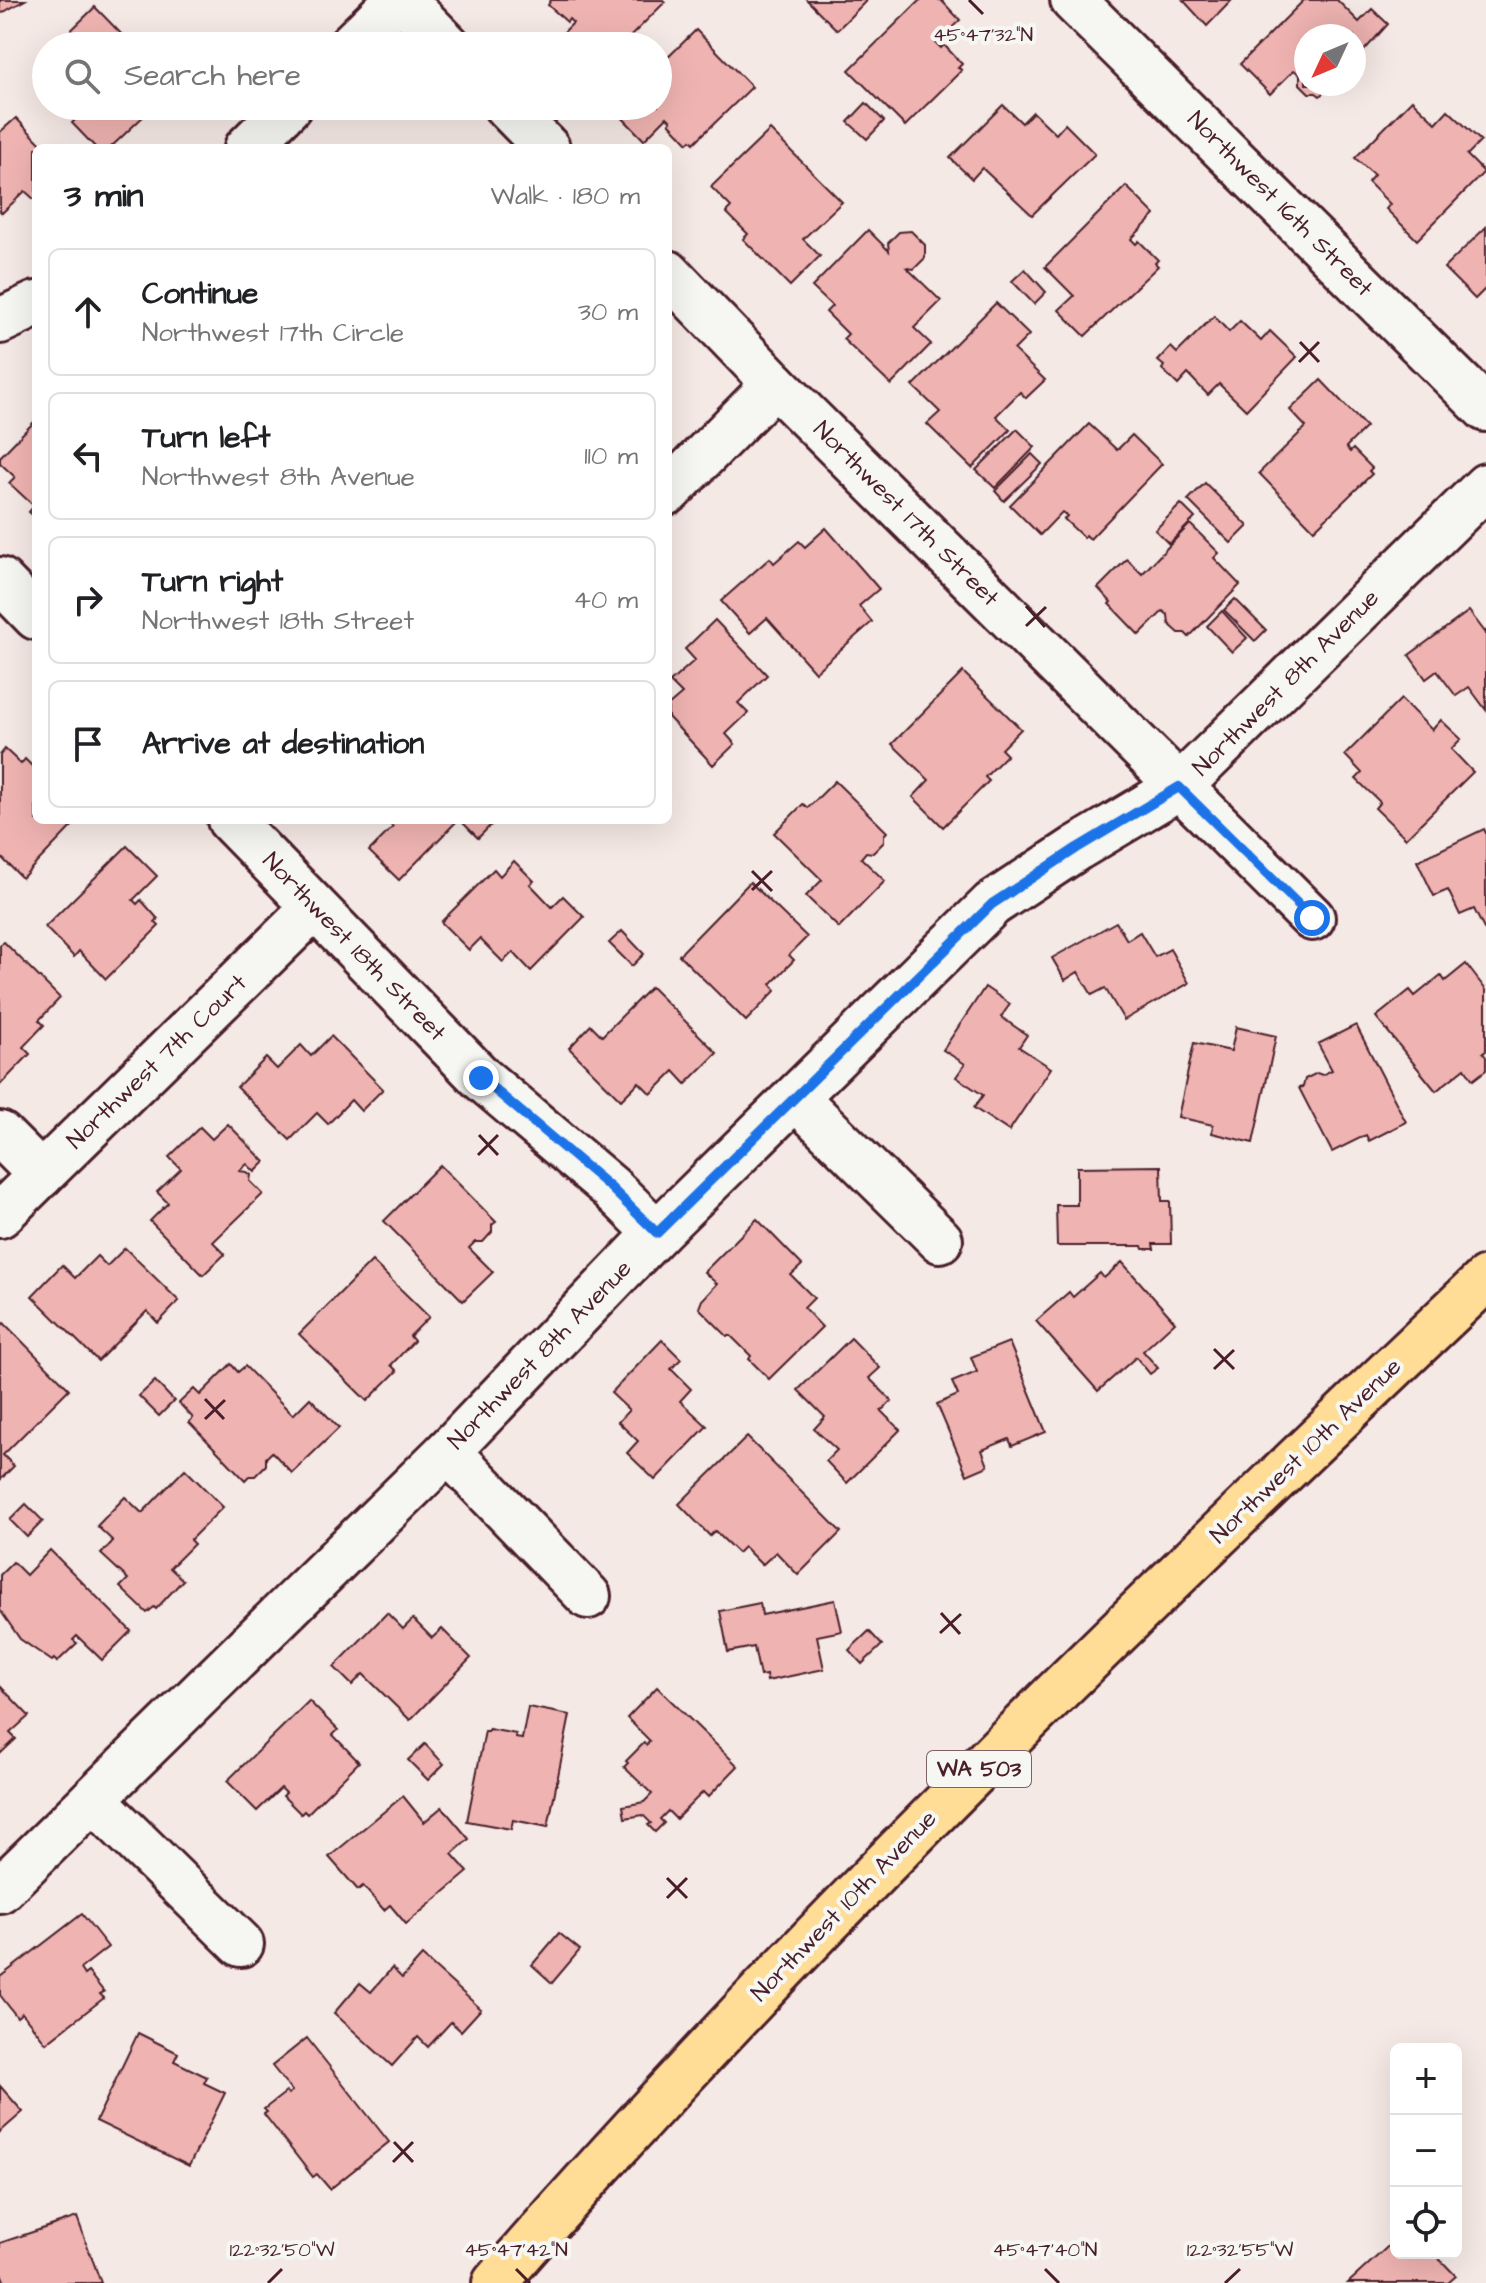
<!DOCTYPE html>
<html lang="en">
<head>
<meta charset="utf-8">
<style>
	body { margin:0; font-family:"Architects Daughter",sans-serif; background:#f2f2f2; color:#202124 }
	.controls { position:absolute; right:24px; bottom:24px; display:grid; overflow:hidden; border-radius:12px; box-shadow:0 8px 32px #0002 }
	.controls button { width:72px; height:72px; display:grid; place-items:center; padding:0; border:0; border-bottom:2px solid #e0e0e0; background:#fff; color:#202124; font:40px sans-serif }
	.compass { position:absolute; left:1294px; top:24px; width:72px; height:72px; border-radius:50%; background:#fff; box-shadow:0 8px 32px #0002; rotate:226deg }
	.stop { position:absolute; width:24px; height:24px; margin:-18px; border:6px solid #1a73e8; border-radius:50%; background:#fff }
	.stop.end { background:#1a73e8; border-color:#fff; box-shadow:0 2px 8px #0008 }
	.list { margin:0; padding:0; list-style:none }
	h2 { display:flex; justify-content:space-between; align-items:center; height:104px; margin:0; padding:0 32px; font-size:34px }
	h2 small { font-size:26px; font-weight:400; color:#757577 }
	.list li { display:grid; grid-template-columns:52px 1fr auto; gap:24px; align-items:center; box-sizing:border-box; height:128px; margin:0 16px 16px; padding:0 16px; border:2px solid #e0e0e0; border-radius:12px }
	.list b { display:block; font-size:30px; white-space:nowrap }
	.list p { margin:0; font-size:26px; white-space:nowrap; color:#757577 }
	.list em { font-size:26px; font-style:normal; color:#757577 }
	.icon { flex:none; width:44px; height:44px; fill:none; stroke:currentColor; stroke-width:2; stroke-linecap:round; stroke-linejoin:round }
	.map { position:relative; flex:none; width:1486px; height:2283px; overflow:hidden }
	.search { position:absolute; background:#fff; box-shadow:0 8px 32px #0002; left:32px; top:32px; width:640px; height:88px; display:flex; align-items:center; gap:20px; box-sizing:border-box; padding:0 28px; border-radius:44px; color:#757577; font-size:30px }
	.panel { position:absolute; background:#fff; box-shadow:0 8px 32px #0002; left:32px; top:144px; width:640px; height:680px; border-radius:12px }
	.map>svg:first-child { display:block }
	.building { fill:#efb4b1; stroke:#4a1f2b; stroke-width:2 }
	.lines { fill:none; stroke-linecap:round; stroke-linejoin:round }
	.minor-casing { stroke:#4a1f2b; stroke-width:50 }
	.major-casing { stroke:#4a1f2b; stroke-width:50 }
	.minor { stroke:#f6f6f2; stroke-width:44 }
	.major { stroke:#ffdd96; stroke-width:44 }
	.route { stroke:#1a73e8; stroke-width:10 }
	.ticks { fill:none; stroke:#4a1f2b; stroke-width:3 }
	.labels { text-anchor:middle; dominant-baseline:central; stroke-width:8; stroke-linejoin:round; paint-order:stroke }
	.shield { fill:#f6f6f2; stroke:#7e6067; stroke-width:2 }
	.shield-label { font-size:22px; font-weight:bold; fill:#4a1f2b }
	.street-label { font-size:24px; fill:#4a1f2b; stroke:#f6f6f2 }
	.ticks-label { font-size:20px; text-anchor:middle; fill:#4a1f2b; stroke:#f6f6f2; stroke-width:8; stroke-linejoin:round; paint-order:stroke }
</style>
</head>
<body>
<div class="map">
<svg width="1486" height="2283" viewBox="0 0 1486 2283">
	<rect width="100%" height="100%" fill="#f5e9e5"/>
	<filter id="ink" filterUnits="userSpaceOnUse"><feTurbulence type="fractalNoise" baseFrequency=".0125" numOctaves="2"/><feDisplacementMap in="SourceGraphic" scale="16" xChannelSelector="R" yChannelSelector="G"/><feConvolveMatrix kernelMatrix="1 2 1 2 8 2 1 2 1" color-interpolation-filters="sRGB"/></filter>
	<g filter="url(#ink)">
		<g class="building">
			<polygon points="0,0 25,0 0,14"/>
			<polygon points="551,0 663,0 665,2 621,46 550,46 573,23 569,19 567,22 548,5"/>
			<polygon points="807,0 867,0 837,30"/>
			<polygon points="920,0 941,0 960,20 936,43 941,48 944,45 962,64 958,68 962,70 905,126 849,70"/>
			<polygon points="1183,0 1232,0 1207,26"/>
			<polygon points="1304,0 1337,0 1359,22 1372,9 1388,24 1354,62 1354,36 1306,36 1306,84 1332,84 1320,96 1316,93 1309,93 1300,84 1300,75 1294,70 1270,94 1240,64"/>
			<polygon points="95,7 133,46 55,46"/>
			<polygon points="696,30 752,87 694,143 691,140 688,143 669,123 671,121 667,117 644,140 614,109 618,106 658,106 658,67"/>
			<polygon points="1412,100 1436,123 1448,110 1481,141 1467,155 1484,172 1417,240 1386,209 1390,204 1368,182 1374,175 1355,158"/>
			<polygon points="866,103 884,121 867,139 848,122"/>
			<polygon points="1003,105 1022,123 1033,112 1056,134 1065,124 1095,154 1032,215 982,168 972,179 950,158"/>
			<polygon points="84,106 144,106 149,111 110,148 96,148 72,123 86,109"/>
			<polygon points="16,118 45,148 36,148 36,201 25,191 2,213 0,211 0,132"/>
			<polygon points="770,130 842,202 803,239 820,256 790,286 743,239 748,234 726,212 731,207 711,187"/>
			<polygon points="1126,186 1155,215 1131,239 1136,244 1139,241 1158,260 1155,263 1158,266 1085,336 1059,310 1074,296 1045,267"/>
			<polygon points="1486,227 1486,288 1475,299 1444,268"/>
			<polygon points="868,230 889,251 888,243 899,232 911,231 925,245 925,258 914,269 907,268 941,301 914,328 931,344 891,385 843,339 848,334 826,312 832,306 812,287"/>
			<polygon points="1025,269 1046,292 1034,304 1012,281"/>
			<polygon points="996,303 1029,335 1014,350 1045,380 1026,398 1020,392 996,416 1010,430 972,468 927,424 940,412 913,386"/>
			<polygon points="1214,316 1229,332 1240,321 1261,341 1270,331 1297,357 1246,410 1219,384 1208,395 1188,374 1178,385 1162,369 1164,366 1158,361 1171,347 1177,353"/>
			<polygon points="1321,380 1366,427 1346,447 1350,452 1353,449 1372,468 1369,471 1372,474 1314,530 1259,473 1306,427 1290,410"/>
			<polygon points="36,420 36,518 29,512 34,506 9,483 15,477 0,463 0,457"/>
			<polygon points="1089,424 1117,450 1132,435 1162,464 1090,539 1086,535 1084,538 1064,519 1067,516 1062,512 1040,535 1010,505"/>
			<polygon points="1017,429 1035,447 995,488 976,470"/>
			<polygon points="1032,454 1042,464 1004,501 995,491"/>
			<polygon points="1205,483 1248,526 1231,543 1188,500"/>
			<polygon points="1181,504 1195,518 1169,544 1155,530"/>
			<polygon points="1190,524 1219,553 1214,558 1240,585 1189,637 1185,633 1179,633 1169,624 1168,615 1163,611 1139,635 1109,604 1111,602 1098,588 1127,559 1142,574"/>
			<polygon points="826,528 879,589 859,606 872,622 815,672 767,618 750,633 721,601 770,558 774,563 799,541 805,547"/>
			<polygon points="1235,599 1266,630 1255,641 1224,610"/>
			<polygon points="1222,611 1247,638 1232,652 1207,626"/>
			<polygon points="1469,611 1485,632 1486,631 1486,710 1469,687 1456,696 1437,671 1426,679 1409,655"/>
			<polygon points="715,620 767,675 738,703 748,713 726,734 735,744 713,765 668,717 668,706 682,694 670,682 695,660 685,649"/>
			<polygon points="963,672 1021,729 1001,749 1007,755 985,777 989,781 943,827 913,797 929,780 892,744"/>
			<polygon points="1401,699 1432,730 1441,720 1461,739 1451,749 1473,772 1406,838 1375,808 1380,802 1356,779 1362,773 1345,755"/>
			<polygon points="5,749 21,764 25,759 36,770 36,820 78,820 22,878 0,856 0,755"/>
			<polygon points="835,781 887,832 884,835 884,842 873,853 866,852 861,858 885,881 839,928 806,896 822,880 774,833 803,804 808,808"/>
			<polygon points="379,820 458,820 399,880 369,851 393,827 386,821"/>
			<polygon points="466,820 496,820 478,838 463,823"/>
			<polygon points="1484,829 1486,833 1486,928 1484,929 1474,909 1460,915 1448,890 1434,896 1417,861"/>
			<polygon points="127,846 157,876 133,900 137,904 141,900 158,919 155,922 159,926 106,979 79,951 74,957 45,927"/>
			<polygon points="514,861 534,881 530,884 552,907 563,896 584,917 531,971 513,952 503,962 480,939 469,950 441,922 494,869 500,876"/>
			<polygon points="750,882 807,937 789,955 794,960 771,984 776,990 746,1021 679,955"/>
			<polygon points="1116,922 1127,940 1140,932 1155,957 1170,949 1189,983 1124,1020 1105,988 1092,995 1078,972 1065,980 1052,958"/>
			<polygon points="622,931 644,954 632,966 609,943"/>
			<polygon points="4,942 60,998 39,1020 44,1025 23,1047 30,1054 0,1085 0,945"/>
			<polygon points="1466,964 1486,990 1486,1051 1483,1053 1486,1057 1486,1070 1473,1080 1465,1068 1436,1091 1376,1017 1410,990 1415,996 1441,975 1445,981"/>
			<polygon points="651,987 717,1053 686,1084 674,1071 651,1094 639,1082 621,1100 569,1048 591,1025 602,1036"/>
			<polygon points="985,987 1010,1004 1001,1017 1027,1035 1019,1047 1051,1068 1009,1131 974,1108 983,1095 956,1077 965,1064 943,1050"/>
			<polygon points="1356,1025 1406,1122 1369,1141 1366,1135 1332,1152 1299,1088 1303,1087 1305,1079 1317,1073 1322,1075 1332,1070 1318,1044"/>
			<polygon points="1236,1027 1276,1036 1253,1143 1212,1133 1213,1125 1178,1117 1194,1043 1231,1051"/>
			<polygon points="331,1036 383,1089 361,1111 351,1100 328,1124 317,1113 290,1140 237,1087 266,1058 277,1069 301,1045 311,1056"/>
			<polygon points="228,1124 265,1162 255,1172 247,1164 239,1171 247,1172 251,1175 250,1181 263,1194 213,1242 225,1254 203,1275 150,1221 168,1203 157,1192 181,1169 169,1157 200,1127 212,1139"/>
			<polygon points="440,1165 496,1222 492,1225 492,1232 483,1242 475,1242 469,1248 493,1272 463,1301 384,1221"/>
			<polygon points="1161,1166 1162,1201 1170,1201 1171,1244 1153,1244 1154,1249 1143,1249 1142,1246 1057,1246 1056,1205 1077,1205 1077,1167"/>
			<polygon points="757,1219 802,1265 791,1275 814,1298 804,1308 822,1327 769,1379 749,1359 751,1356 731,1336 727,1336 699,1308 702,1300 717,1284 704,1272"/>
			<polygon points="125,1248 179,1301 158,1323 147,1311 98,1361 32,1296 62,1265 75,1278 97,1256 107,1266"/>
			<polygon points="372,1261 429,1317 410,1336 414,1341 391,1365 397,1371 367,1401 299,1334"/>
			<polygon points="1122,1262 1175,1322 1143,1351 1158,1368 1150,1374 1136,1357 1098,1391 1036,1321 1069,1292 1073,1297 1100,1273 1104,1278"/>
			<polygon points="4,1323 69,1389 3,1455 14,1466 0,1480 0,1327"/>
			<polygon points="851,1338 880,1368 869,1378 892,1401 881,1411 900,1430 847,1483 826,1461 837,1450 814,1429 825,1417 798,1390"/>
			<polygon points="662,1340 681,1359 671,1369 691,1389 680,1401 707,1426 655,1480 627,1453 638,1441 618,1422 629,1410 611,1393"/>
			<polygon points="1009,1342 1046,1432 1012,1446 1009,1439 982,1450 988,1466 967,1475 937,1404 958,1395 952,1382 977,1372 971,1357"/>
			<polygon points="231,1364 238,1372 245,1366 293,1415 310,1398 339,1428 292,1473 272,1452 266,1458 266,1465 255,1476 249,1476 245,1480 189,1422 193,1418 179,1403 194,1389 200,1395"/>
			<polygon points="155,1381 174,1401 159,1416 139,1396"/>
			<polygon points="747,1437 841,1532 798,1575 776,1552 762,1565 744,1547 738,1553 715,1531 710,1536 679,1504"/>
			<polygon points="185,1469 223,1507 190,1540 194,1544 170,1568 183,1580 156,1609 154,1607 147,1613 120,1587 128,1579 101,1554 113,1541 97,1526 125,1497 142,1513"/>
			<polygon points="26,1504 43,1521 27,1537 10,1520"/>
			<polygon points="50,1550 131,1631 102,1660 77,1636 73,1640 77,1643 57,1662 54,1659 52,1661 20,1639 0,1610 0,1575 13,1562 26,1575"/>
			<polygon points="835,1600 842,1631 817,1636 824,1669 767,1681 766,1675 760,1676 754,1647 728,1652 720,1611 760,1603 762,1615"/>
			<polygon points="387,1613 403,1629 413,1619 432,1638 442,1629 471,1658 410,1720 363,1674 352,1685 334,1667"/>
			<polygon points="869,1631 882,1645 862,1664 849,1650"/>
			<polygon points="0,1686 29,1716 10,1733 16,1739 0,1754"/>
			<polygon points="657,1687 738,1766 708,1797 703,1792 676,1819 668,1811 660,1819 664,1823 655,1832 648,1825 651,1823 643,1815 625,1818 623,1806 644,1802 652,1794 624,1767 628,1763 626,1761 644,1743 646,1745 650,1741 627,1718"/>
			<polygon points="309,1701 338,1730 333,1735 359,1762 307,1814 304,1811 301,1814 283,1796 286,1793 281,1788 257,1811 227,1781"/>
			<polygon points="528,1707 570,1715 548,1827 513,1820 511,1829 467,1821 485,1731 489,1731 489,1729 516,1734 515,1738 522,1739"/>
			<polygon points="425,1744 444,1764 428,1780 408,1760"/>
			<polygon points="403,1796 424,1822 442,1807 469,1839 452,1854 468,1872 406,1924 390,1905 384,1910 363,1886 358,1890 329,1857"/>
			<polygon points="82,1914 108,1947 80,1969 84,1975 88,1972 104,1992 100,1994 104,1998 46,2043 22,2013 17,2017 0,1995 0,1977"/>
			<polygon points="559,1933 580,1950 552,1983 532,1965"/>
			<polygon points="422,1956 481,2009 461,2031 451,2022 428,2047 418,2037 392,2066 334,2013 360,1983 371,1992 392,1968 402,1978"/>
			<polygon points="138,2033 178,2053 174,2061 207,2077 204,2083 225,2093 189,2166 96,2121"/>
			<polygon points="307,2038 389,2142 330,2189 317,2174 313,2177 264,2114 267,2112 264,2109 286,2092 288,2094 292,2091 272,2066"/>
			<polygon points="0,2086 23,2112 0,2132"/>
			<polygon points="77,2217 101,2283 5,2283 0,2270 0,2243"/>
			<polygon points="1396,2239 1396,2253 1434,2253 1456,2276 1448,2283 1348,2283"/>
		</g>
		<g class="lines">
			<g class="minor-casing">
				<g id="minor">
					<polyline points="403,0 448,46"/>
					<polyline points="1073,0 1486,409"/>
					<polyline points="350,46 397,0"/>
					<polyline points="506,106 547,148"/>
					<polyline points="247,148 289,106"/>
					<polyline points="668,273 775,384 1312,918"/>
					<polyline points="0,321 36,304"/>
					<polyline points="668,492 775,384"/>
					<polyline points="0,580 36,617"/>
					<polyline points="230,820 481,1078 610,1187 657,1233"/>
					<polyline points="796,1098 940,1240"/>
					<polyline points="0,1134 41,1175"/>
					<polyline points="0,1215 314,908"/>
					<polyline points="448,1451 588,1596"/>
					<polyline points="93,1799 241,1944"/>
					<polyline points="0,1890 448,1451 657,1233 992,904 1077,848 1179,787 1486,486"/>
				</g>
			</g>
			<g class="major-casing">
				<path id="major" d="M495,2283C805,1928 1145,1602 1486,1279"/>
			</g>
			<use href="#minor" class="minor"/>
			<use href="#major" class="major"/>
		</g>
	</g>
	<g class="lines" filter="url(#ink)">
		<polyline class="route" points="481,1078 610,1187 657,1233 992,904 1077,848 1179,787 1312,918"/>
	</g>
	<path class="ticks" d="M969,0L983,14M1300,342L1319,362M1299,362L1319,342M1026,606L1045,627M1026,626L1046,607M752,871L772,891M752,890L772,871M479,1135L498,1155M478,1155L498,1135M1214,1349L1234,1369M1214,1369L1234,1350M205,1399L224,1419M205,1419L225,1400M941,1613L960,1634M940,1633L961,1614M667,1878L687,1898M667,1898L687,1878M394,2142L413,2162M393,2162L413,2142M516,2269L530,2283M1045,2269L1059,2283M268,2283L282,2269M1225,2283L1240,2269"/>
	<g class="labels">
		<rect class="shield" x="927" y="1751" width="104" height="36" rx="6"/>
		<g class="shield-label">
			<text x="979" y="1769">WA 503</text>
		</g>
		<g class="street-label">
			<text transform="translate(1280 204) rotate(45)">Northwest 16th Street</text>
			<text transform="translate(906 514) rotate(45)">Northwest 17th Street</text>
			<text transform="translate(1286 683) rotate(-45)">Northwest 8th Avenue</text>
			<text transform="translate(354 947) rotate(46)">Northwest 18th Street</text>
			<text transform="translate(157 1062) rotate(-44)">Northwest 7th Court</text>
			<text transform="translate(540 1355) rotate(-46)">Northwest 8th Avenue</text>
			<text transform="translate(1306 1451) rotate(-44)">Northwest 10th Avenue</text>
			<text transform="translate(844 1906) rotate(-46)">Northwest 10th Avenue</text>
		</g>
	</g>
	<g class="ticks-label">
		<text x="983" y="41">45°47'32"N</text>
		<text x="516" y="2256">45°47'42"N</text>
		<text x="1045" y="2256">45°47'40"N</text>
		<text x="282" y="2256">122°32'50"W</text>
		<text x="1240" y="2256">122°32'55"W</text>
	</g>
</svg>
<div class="controls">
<button>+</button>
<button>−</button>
<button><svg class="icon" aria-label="locate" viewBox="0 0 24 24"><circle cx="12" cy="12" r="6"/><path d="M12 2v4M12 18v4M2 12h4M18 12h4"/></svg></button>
</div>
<svg class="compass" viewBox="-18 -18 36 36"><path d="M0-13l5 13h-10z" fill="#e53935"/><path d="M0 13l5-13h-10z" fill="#757577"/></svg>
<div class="stop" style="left:1312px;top:918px"></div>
<div class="stop end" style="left:481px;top:1078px"></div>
<div class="search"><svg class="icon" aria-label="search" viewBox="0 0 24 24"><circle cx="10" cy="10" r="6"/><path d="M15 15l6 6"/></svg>Search here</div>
<section class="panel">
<h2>3 min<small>Walk · 180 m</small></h2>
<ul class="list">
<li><svg class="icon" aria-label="ahead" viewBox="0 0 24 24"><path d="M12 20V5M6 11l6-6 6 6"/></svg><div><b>Continue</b><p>Northwest 17th Circle</p></div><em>30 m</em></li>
<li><svg class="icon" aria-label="left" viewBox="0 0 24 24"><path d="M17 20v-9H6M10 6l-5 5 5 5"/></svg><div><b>Turn left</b><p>Northwest 8th Avenue</p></div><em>110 m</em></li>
<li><svg class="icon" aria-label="right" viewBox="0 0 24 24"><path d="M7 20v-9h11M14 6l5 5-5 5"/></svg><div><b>Turn right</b><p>Northwest 18th Street</p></div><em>40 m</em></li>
<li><svg class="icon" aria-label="arrive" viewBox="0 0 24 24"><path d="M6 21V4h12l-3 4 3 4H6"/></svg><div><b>Arrive at destination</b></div></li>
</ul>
</section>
</div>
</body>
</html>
